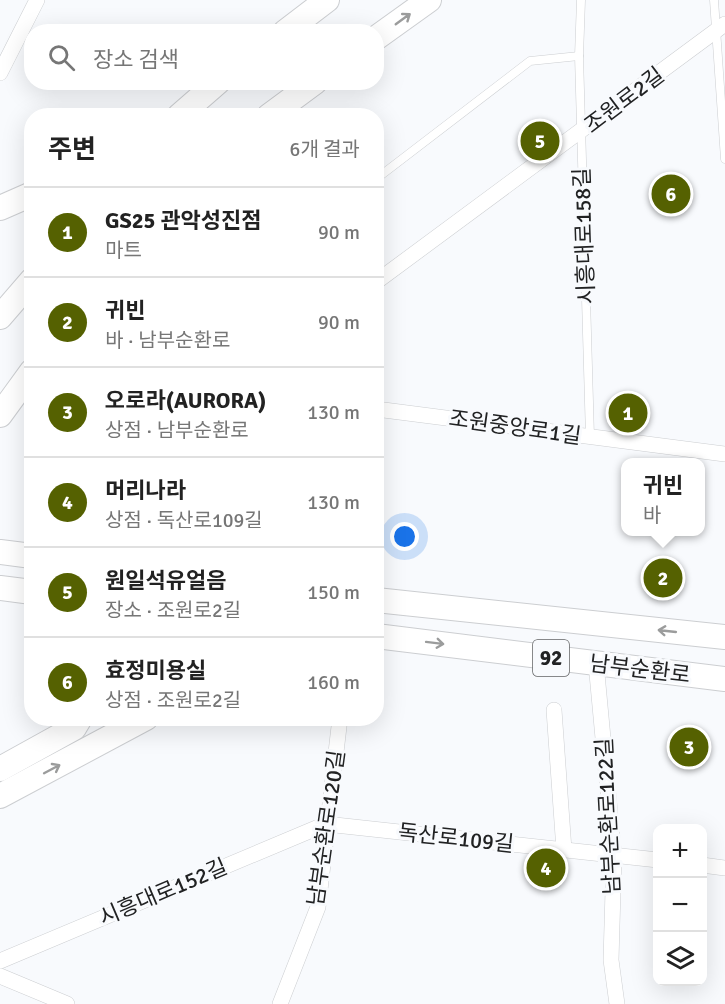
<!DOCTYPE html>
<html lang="ko">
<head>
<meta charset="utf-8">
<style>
	body { margin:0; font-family:Signika,"Noto Sans KR",sans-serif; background:#f2f2f2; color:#222 }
	.controls { position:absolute; right:18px; bottom:18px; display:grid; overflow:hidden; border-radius:12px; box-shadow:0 6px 24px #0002 }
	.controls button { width:54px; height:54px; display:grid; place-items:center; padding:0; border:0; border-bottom:2px solid #e0e0e0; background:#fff; color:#222; font:30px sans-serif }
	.you { position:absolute; left:405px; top:537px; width:21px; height:21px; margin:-15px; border:4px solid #fff; border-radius:50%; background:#1a73e8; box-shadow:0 0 0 9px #1a73e833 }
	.badge { display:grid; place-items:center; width:39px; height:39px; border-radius:50%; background:#556101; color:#fff; font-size:20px; font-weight:700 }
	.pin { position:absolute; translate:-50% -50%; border:3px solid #fff; box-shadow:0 2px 6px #0006 }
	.popup { position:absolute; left:621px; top:458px; width:84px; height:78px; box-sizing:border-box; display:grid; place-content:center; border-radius:12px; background:#fff; filter:drop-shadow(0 2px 4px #0005); font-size:20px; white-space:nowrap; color:#767676 }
	.popup b { font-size:22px; color:#222 }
	.popup::after { content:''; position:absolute; left:50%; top:100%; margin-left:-12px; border:12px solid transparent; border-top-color:#fff }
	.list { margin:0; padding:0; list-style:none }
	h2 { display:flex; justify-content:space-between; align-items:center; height:78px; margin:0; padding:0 24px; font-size:26px }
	h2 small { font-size:20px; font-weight:400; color:#767676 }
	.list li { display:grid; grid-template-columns:39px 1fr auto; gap:18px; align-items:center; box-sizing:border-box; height:90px; padding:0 24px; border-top:2px solid #e0e0e0 }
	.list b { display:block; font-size:22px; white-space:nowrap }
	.list p { margin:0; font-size:20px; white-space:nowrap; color:#767676 }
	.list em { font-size:20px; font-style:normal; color:#767676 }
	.icon { flex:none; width:33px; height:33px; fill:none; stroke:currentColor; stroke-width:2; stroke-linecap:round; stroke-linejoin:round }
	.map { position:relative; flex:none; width:725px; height:1004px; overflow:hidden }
	.search { position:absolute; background:#fff; box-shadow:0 6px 24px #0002; left:24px; top:24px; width:360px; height:66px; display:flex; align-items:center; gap:15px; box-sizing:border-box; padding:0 21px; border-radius:24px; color:#767676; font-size:22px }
	.panel { position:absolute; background:#fff; box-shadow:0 6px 24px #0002; left:24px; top:108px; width:360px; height:618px; border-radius:24px }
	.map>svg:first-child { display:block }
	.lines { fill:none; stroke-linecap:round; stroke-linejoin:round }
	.lane-casing { stroke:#ccced1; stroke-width:9 }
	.street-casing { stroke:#ccced1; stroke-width:16 }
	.primary-casing { stroke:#ccced1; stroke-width:26 }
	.lane { stroke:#fff; stroke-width:8 }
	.street { stroke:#fff; stroke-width:15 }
	.primary { stroke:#fff; stroke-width:24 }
	.oneway { stroke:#9b9c9c }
	.labels { text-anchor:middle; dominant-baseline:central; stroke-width:6; stroke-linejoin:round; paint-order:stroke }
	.shield { fill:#f8fafd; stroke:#626364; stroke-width:1.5 }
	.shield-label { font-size:21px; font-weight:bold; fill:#212223 }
	.street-label { font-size:22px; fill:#212223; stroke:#f8fafd }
</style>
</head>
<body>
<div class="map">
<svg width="725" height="1004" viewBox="0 0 725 1004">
	<rect width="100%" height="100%" fill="#f8fafd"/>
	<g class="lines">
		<g class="lane-casing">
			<g id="lane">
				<polyline points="581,0 579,56 590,437"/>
				<polyline points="714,0 725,159"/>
				<polyline points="376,179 530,61 579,56"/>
			</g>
		</g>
		<g class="street-casing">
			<g id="street">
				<polyline points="0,73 37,0"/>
				<polyline points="376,282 725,24"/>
				<polyline points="376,409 725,454"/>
				<polyline points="596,663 614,856 611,960 617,1004"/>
				<polyline points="554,710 564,850"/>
				<polyline points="702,865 725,868"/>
				<polyline points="0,961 326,824 658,860"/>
				<polyline points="0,976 67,1004"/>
				<polyline points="280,1004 318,907 340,718"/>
			</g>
		</g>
		<g class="primary-casing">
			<g id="primary">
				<polyline points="285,32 327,0"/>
				<polyline points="376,38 429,0"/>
				<polyline points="179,116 218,82"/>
				<polyline points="269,116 315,82"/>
				<polyline points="0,208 32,194"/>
				<polyline points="0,317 32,280"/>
				<polyline points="0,415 32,371"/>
				<polyline points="0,552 32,556"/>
				<polyline points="0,588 32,592"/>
				<polyline points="376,600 725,637"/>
				<polyline points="376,636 725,679"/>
				<polyline points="0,769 74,728 80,718"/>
				<polyline points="0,796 146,718"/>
			</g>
		</g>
		<use href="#lane" class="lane"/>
		<use href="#street" class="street"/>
		<use href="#primary" class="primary"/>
	</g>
	<defs><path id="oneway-shaft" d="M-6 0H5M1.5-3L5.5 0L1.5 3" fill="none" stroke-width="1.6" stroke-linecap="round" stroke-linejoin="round" transform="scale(1.5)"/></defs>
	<g class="oneway">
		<use href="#oneway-shaft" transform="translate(403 19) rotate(-36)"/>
		<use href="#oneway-shaft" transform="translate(667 631) rotate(-174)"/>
		<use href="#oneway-shaft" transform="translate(435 643) rotate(7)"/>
		<use href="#oneway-shaft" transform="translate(52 769) rotate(-28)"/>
	</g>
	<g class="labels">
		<rect class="shield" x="533" y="640" width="36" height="36" rx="4.5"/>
		<g class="shield-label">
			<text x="551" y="658">92</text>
		</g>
		<g class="street-label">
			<text transform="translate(624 100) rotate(-37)">조원로2길</text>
			<text transform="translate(584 236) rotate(-92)">시흥대로158길</text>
			<text transform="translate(515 427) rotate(8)">조원중앙로1길</text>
			<text transform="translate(640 669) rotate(7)">남부순환로</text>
			<text transform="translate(608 816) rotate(-93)">남부순환로122길</text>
			<text transform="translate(326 828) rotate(-82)">남부순환로120길</text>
			<text transform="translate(456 838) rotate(6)">독산로109길</text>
			<text transform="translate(163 892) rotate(-23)">시흥대로152길</text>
		</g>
	</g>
</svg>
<div class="controls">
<button>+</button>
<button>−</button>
<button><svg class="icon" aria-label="layers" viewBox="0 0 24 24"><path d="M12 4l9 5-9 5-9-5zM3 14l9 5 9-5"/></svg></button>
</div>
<div class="you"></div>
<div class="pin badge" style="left:628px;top:413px">1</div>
<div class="pin badge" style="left:663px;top:578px">2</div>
<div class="popup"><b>귀빈</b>바</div>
<div class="pin badge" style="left:689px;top:747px">3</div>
<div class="pin badge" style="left:546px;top:868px">4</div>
<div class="pin badge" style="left:540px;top:141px">5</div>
<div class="pin badge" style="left:671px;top:194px">6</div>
<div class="search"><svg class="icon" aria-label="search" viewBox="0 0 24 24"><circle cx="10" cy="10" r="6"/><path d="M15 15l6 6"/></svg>장소 검색</div>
<section class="panel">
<h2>주변<small>6개 결과</small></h2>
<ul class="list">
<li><span class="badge">1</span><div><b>GS25 관악성진점</b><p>마트</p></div><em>90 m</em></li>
<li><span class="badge">2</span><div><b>귀빈</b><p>바 · 남부순환로</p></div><em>90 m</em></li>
<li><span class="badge">3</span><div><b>오로라(AURORA)</b><p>상점 · 남부순환로</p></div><em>130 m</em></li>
<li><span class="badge">4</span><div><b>머리나라</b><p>상점 · 독산로109길</p></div><em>130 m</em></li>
<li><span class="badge">5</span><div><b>원일석유얼음</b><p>장소 · 조원로2길</p></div><em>150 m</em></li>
<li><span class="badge">6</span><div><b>효정미용실</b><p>상점 · 조원로2길</p></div><em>160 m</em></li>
</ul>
</section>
</div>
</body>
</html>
